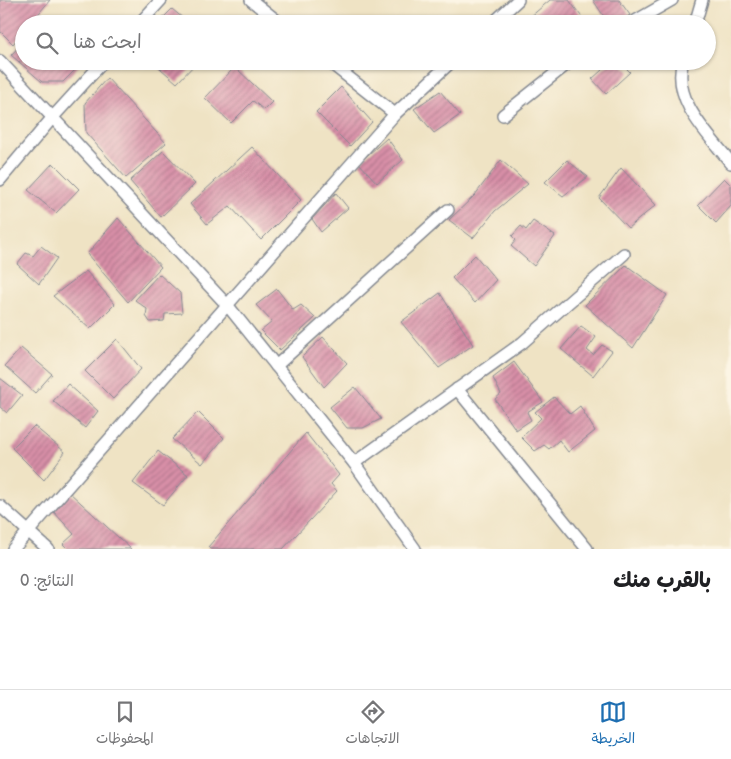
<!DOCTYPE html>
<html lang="ar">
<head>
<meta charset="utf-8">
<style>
	body { margin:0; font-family:"Balsamiq Sans","Playpen Sans Arabic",sans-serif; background:#f2f2f2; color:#202124; direction:rtl }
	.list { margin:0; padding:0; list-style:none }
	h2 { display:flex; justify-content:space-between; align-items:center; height:65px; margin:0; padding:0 20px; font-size:21px }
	h2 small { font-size:16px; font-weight:400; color:#757577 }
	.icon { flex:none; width:28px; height:28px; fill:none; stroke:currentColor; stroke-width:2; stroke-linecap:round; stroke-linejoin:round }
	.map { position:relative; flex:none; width:731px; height:549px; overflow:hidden; direction:ltr }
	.search { position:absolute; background:#fff; box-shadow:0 1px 4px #0004; left:15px; right:15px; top:15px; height:55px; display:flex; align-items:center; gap:12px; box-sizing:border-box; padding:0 18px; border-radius:28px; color:#757577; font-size:19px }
	.sheet { height:140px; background:#fff }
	nav { display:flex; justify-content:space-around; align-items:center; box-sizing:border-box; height:70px; border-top:1px solid #e0e0e0; background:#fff; font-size:14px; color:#757577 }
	nav a { display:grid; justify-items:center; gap:2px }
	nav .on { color:#1f6fb2 }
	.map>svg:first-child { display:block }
	.building { fill:url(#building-hatch) }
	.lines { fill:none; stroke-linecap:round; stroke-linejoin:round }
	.minor-casing { stroke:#858991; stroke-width:14 }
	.minor { stroke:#fff; stroke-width:11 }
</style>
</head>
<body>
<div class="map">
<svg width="731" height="549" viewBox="0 0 731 549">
	<defs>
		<pattern id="building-hatch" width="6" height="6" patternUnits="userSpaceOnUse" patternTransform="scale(1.25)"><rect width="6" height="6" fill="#d88fa7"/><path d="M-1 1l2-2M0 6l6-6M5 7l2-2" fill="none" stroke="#ae758b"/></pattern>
	</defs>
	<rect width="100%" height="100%" fill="#fcf5e5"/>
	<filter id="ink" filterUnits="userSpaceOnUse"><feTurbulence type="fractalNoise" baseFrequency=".02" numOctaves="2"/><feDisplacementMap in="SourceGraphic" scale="10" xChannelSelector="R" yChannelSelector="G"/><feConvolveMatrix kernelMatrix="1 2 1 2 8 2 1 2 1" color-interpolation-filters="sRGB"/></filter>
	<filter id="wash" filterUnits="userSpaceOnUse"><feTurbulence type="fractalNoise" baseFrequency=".0096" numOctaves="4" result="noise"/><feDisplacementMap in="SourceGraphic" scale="20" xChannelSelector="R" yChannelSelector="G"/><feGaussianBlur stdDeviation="1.12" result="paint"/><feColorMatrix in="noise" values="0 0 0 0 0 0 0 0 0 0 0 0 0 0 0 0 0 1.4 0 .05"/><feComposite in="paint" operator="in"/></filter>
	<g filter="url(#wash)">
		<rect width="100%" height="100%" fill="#efe3c4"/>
		<g id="blocks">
			<g class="building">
				<polygon points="0,0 50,0 30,24 24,24 24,31 13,44 0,31"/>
				<polygon points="550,0 569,0 587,24 522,24"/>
				<polygon points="593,0 619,0 630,15 615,24 609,24"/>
				<polygon points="172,9 190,24 157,24"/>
				<polygon points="24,41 24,61 83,62 63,82 42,82 11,55"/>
				<polygon points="152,61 198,61 177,83"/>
				<polygon points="612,61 619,61 630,72 606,94 592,79"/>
				<polygon points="235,67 272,102 264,110 253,101 231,123 205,98"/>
				<polygon points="107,78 166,143 126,178 86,133 85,103"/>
				<polygon points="341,87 372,122 350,146 316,112"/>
				<polygon points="440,91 460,115 434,133 414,109"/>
				<polygon points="387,138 403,160 377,183 359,163"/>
				<polygon points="252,147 301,200 261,240 230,206 207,224 190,204"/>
				<polygon points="163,151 195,184 161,217 130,181"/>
				<polygon points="501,160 528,184 495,211 473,238 449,220 475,195"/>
				<polygon points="567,160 588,177 563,196 545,182"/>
				<polygon points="53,163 79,189 56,213 28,190"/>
				<polygon points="621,168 656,205 628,228 599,198"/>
				<polygon points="724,178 731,185 731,206 716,223 698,205"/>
				<polygon points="336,193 348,208 321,232 312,219"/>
				<polygon points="118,218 161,267 128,302 87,254"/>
				<polygon points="533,221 555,236 534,266 511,246 516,240 512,236 521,226 526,230"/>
				<polygon points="41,246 57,258 39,284 17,264 26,253 33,256"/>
				<polygon points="475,255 496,280 475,303 452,278"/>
				<polygon points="626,265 667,295 633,348 585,305"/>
				<polygon points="86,271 115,304 90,329 53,296"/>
				<polygon points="159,274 180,293 182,313 165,314 164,321 150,322 146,316 147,309 135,300"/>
				<polygon points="277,289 293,310 301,305 315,318 280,350 261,331 272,322 256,305"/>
				<polygon points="440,293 473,345 439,368 401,322"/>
				<polygon points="581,326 596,337 587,350 593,355 602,345 612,351 593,376 561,349"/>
				<polygon points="323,337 347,363 324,387 302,357"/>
				<polygon points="117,339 141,369 113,399 85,371"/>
				<polygon points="21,348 52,374 35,393 5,366"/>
				<polygon points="514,362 543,402 527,412 531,420 516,430 495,399 501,394 493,378"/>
				<polygon points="0,378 22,395 7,413 0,407"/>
				<polygon points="68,384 98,411 85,428 53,401"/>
				<polygon points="355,387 381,419 363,428 347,428 330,407"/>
				<polygon points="554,397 570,414 580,406 595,431 568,452 559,440 549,449 544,445 535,451 521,437 541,418 535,412"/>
				<polygon points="198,412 224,438 202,464 172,439"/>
				<polygon points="34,426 65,452 44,480 12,448"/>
				<polygon points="306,433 339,475 331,484 337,491 283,549 210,549 208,547"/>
				<polygon points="158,451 188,475 163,505 133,483"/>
				<polygon points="69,492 131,549 68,549 63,544 74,534 53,511"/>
			</g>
		</g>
	</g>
	<g filter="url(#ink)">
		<use href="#blocks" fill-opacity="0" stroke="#858991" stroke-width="1"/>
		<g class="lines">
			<g class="minor-casing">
				<g id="minor">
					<polyline points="251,0 281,24"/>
					<polyline points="139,24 161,0"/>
					<polyline points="492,24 518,0"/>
					<polyline points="630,24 672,0"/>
					<polyline points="695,24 702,0"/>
					<polyline points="0,61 228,306 354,463 415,549"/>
					<polyline points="328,61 395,114"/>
					<path d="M683,61C671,100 709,135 731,163"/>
					<polyline points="503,115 571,61"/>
					<polyline points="0,180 53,117 104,61"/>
					<polyline points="276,366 448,210"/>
					<polyline points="457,389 587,549"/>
					<polyline points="354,463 522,343 624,254"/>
					<polyline points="0,506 48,549"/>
					<polyline points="13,549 395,114 452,61"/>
				</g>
			</g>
			<use href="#minor" class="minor"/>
		</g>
	</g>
</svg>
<div class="search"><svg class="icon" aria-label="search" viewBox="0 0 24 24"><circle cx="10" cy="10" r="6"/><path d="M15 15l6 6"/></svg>ابحث هنا</div>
</div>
<section class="sheet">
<h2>بالقرب منك<small>النتائج: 0</small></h2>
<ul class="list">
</ul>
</section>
<nav>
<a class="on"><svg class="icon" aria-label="map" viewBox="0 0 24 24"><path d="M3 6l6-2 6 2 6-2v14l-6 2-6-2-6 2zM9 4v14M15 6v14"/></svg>الخريطة</a>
<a><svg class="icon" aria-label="directions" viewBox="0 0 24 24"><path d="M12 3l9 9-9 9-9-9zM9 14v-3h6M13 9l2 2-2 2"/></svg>الاتجاهات</a>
<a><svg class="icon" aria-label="saved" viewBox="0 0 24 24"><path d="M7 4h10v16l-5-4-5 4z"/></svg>المحفوظات</a>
</nav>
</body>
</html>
